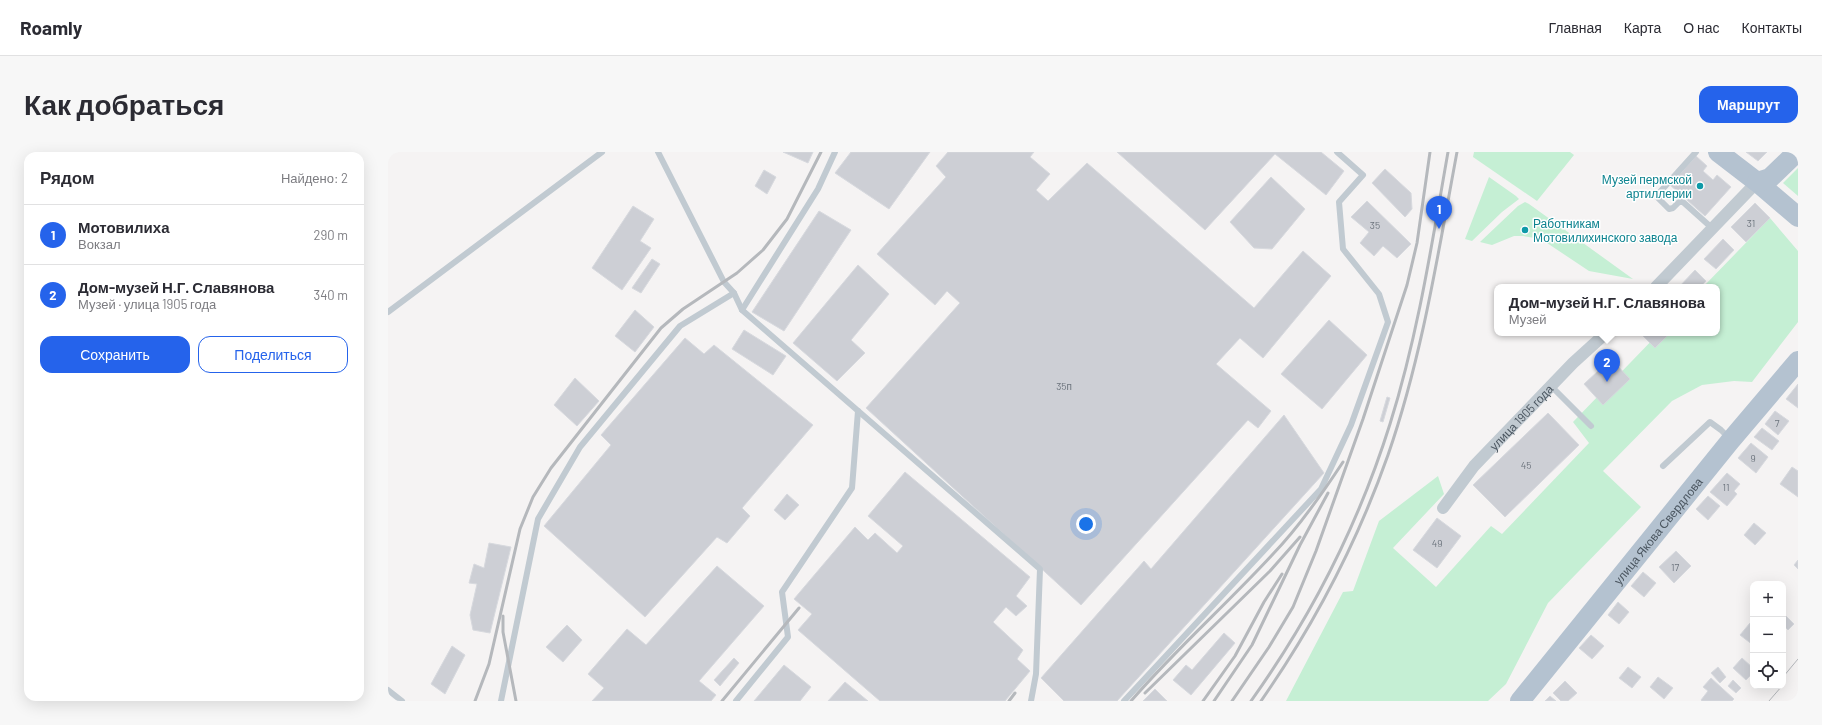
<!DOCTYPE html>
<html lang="ru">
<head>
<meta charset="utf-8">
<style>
	body { margin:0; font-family:Barlow,sans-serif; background:#f7f7f7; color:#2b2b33 }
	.controls { position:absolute; right:12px; bottom:12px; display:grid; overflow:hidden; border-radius:8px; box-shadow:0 4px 16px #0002 }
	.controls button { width:36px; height:36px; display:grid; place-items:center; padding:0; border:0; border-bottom:1px solid #e1e1e2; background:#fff; color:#2b2b33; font:20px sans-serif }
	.you { position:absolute; left:698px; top:372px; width:14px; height:14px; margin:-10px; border:3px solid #fff; border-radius:50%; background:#1a73e8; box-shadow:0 0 0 6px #1a73e833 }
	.badge { display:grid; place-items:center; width:26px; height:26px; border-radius:50%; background:#2563eb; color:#fff; font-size:13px; font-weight:700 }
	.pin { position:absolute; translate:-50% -33px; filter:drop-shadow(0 1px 2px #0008) }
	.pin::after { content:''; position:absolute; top:21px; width:14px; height:12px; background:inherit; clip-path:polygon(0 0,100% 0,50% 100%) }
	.popup { position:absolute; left:1106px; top:132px; width:226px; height:52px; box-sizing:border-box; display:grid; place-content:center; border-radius:8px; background:#fff; filter:drop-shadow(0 1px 3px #0005); font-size:13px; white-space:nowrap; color:#7c7c81 }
	.popup b { font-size:15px; color:#2b2b33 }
	.popup::after { content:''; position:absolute; left:50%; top:100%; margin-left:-8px; border:8px solid transparent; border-top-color:#fff }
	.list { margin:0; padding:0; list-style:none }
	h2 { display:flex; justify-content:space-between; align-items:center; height:52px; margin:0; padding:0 16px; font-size:17px }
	h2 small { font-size:13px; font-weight:400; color:#7c7c81 }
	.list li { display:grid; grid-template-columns:26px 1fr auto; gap:12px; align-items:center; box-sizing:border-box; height:60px; padding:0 16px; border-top:1px solid #e1e1e2 }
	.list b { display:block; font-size:15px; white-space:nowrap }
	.list p { margin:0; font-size:13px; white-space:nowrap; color:#7c7c81 }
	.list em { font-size:13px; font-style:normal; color:#7c7c81 }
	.actions { display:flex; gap:8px; padding:12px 16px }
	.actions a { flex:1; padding:9px 0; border:1px solid #2563eb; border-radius:12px; text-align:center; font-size:14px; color:#2563eb }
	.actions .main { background:#2563eb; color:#fff }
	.icon { flex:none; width:22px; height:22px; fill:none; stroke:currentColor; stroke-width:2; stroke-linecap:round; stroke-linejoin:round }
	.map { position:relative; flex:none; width:1410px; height:549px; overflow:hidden; border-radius:12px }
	header { display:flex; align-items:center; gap:24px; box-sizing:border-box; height:56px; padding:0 20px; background:#fff; border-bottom:1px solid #e1e1e2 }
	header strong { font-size:19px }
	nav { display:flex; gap:22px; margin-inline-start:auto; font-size:14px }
	.intro { display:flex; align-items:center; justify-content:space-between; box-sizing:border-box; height:96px; padding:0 24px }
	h1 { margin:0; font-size:28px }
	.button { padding:10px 18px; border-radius:12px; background:#2563eb; color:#fff; font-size:14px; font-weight:700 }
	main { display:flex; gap:24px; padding:0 24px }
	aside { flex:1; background:#fff; border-radius:12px; box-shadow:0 4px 16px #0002 }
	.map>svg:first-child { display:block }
	.green { fill:#c5efd4 }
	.building { fill:#cdcfd5; stroke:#d7d9de }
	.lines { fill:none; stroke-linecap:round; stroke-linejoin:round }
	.service { stroke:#c1cad1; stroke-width:6 }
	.minor { stroke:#c1cad1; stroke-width:12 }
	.primary { stroke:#b4c2d0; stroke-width:20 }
	.tram { stroke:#b5b8bc; stroke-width:1 }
	.rail { stroke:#b5b8bc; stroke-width:3 }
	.culture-dot { fill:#0f9aa8; stroke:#fff; stroke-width:1.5 }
	.labels { text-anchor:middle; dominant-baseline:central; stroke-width:3; stroke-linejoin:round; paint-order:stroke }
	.number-label { font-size:10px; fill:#6c747d }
	.culture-label { font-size:12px; fill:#0d838f; stroke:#fff; text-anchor:end }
	.street-label { font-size:12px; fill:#4b5660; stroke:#fff }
</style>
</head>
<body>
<header>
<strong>Roamly</strong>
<nav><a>Главная</a><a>Карта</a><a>О нас</a><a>Контакты</a></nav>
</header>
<div class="intro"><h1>Как добраться</h1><a class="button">Маршрут</a></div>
<main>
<aside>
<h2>Рядом<small>Найдено: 2</small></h2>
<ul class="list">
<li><span class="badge">1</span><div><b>Мотовилиха</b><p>Вокзал</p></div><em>290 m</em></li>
<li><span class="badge">2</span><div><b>Дом-музей Н.Г. Славянова</b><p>Музей · улица 1905 года</p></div><em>340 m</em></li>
</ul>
<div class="actions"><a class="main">Сохранить</a><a>Поделиться</a></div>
</aside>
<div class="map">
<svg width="1410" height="549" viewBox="0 0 1410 549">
	<rect width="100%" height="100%" fill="#f5f3f3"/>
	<g class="green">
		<polygon points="1086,0 1182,0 1186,3 1149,49 1085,5"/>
		<polygon points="1410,16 1410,44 1395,31"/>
		<polygon points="1101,25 1128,44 1131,47 1114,60 1084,89 1077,87"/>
		<polygon points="1137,50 1141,52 1245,127 1201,119 1153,87 1135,84 1126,84 1104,93 1092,90 1130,54"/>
		<polygon points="1382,66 1410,99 1410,170 1364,230 1346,229 1314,233 1284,249 1215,319 1253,355 1160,451 1118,532 1100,549 898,549 955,440 965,439 991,369 1050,324 1056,342 1005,396 1048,435 1103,374 1114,382 1201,291 1185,270 1271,181 1329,181 1329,135 1315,135"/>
	</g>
	<g class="building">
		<polygon points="395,0 425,0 420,11"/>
		<polygon points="463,0 542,0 501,57 447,21"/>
		<polygon points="560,0 646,0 642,5 662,22 648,38 660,49 699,11 866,156 915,99 943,124 875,206 852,186 828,212 883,259 870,276 860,268 693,453 478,256 572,151 559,139 547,153 489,102 558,25 548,14"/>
		<polygon points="729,0 933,0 956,19 938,43 887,2 817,78"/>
		<polygon points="1358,0 1379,0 1370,9"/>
		<polygon points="1308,4 1319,14 1315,19 1325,28 1329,23 1343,35 1317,64 1282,33"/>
		<polygon points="997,17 1023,41 1024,57 1017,65 984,31"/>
		<polygon points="376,18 388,25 379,42 367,34"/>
		<polygon points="883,25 917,57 884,97 866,96 842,70"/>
		<polygon points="979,49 1023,92 1009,106 995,94 986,104 972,91 981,80 963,65"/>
		<polygon points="1367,51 1382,66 1358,90 1343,75"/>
		<polygon points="245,54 266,67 252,89 263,96 234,138 204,116"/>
		<polygon points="431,59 463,78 396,179 364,160"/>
		<polygon points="1335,87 1346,98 1328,117 1316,107"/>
		<polygon points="264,107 272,112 253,141 244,136"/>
		<polygon points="470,113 501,142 463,188 477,201 449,229 405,191"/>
		<polygon points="1307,118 1318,129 1312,135 1291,135"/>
		<polygon points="247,158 266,175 247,200 227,184"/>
		<polygon points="941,168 979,203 934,257 893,222"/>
		<polygon points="356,178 398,204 385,223 344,197"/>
		<polygon points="1252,181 1282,181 1267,196"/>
		<polygon points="297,186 316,202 326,193 425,273 354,356 362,364 339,391 329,385 257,465 156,374 223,293 213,283"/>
		<polygon points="1223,207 1242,227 1215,253 1196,232"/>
		<polygon points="187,226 211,249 189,274 166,253"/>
		<polygon points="1410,232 1410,256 1398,247"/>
		<polygon points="999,245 1002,246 995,270 992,269"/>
		<polygon points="1387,259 1401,269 1390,283 1377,272"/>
		<polygon points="1160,261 1191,293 1117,365 1085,333"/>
		<polygon points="896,263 936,321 729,549 676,549 653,526 756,409 763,417"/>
		<polygon points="1374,276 1391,289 1384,298 1366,285"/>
		<polygon points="1363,291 1380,305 1368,321 1350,306"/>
		<polygon points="1404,315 1410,319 1410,345 1392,332"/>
		<polygon points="517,320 642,425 628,444 639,454 628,464 618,455 605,470 635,498 629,507 642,519 617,549 492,549 410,478 424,462 406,447 467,375 480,388 487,381 509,401 515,394 480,364"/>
		<polygon points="1339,321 1352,332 1346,339 1349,342 1339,354 1322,340"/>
		<polygon points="399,342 411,353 397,368 386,358"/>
		<polygon points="1320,344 1332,354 1320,368 1308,357"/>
		<polygon points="1049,366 1073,384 1049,416 1025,398"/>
		<polygon points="1366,371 1378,381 1367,393 1356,383"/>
		<polygon points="101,391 123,395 102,481 85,478 82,463 89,432 81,431 86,412 96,416"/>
		<polygon points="1288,399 1303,414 1286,431 1271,415"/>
		<polygon points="1410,408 1410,417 1406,413"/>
		<polygon points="329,414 376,454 311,529 328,543 323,549 204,549 216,536 200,522 239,477 258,493"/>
		<polygon points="1255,420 1268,431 1256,445 1243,434"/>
		<polygon points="1230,450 1241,460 1231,472 1220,463"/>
		<polygon points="1396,462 1406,472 1400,478 1395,473"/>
		<polygon points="1362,471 1365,474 1365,493 1352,483"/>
		<polygon points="179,473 194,488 175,510 158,495"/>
		<polygon points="836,481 847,491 803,543 785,528 798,513 804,518"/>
		<polygon points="1203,483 1216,494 1204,507 1191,496"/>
		<polygon points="64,494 77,503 57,542 43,532"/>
		<polygon points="346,506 351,511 332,534 326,528"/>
		<polygon points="1354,506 1365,516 1365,521 1358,528 1345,516"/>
		<polygon points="396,513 423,535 412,549 366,549"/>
		<polygon points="1240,515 1253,525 1244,536 1231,526"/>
		<polygon points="1330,515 1338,525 1332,531 1323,521"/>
		<polygon points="1270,525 1285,536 1276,547 1262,535"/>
		<polygon points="1323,526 1346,547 1344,549 1314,549 1313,548 1320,539 1315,535"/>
		<polygon points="1345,528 1353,536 1348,541 1340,534"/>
		<polygon points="1177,529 1189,541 1180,549 1173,549 1165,541"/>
		<polygon points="457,530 480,549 440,549"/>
		<polygon points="767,537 779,549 755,549"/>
		<polygon points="1162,544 1168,549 1157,549"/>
	</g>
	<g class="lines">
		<g class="service">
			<polyline points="270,0 336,130 346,141 354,158 652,417 648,522 643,549"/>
			<polyline points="1308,0 1271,41 1270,46 1281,57 1285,56 1291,50 1295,50 1324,76"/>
			<polyline points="354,158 430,37 447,0"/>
			<polyline points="0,160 214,0"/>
			<polyline points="1163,234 1203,274"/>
			<polyline points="1275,314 1322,270 1333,278 1341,286"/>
			<polyline points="0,538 14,549"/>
			<polyline points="113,549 150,367 192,295 292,174 346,141"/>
			<polyline points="348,549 400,485 394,440 464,336 470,259"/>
			<polyline points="736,549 933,337 963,273 1000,170 991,142 955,97 951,50 975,23 949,0"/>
		</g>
		<g class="minor">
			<polyline points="1268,135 1369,30"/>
			<path id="s1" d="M1055,356L1086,314L1185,211L1218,181"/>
		</g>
		<g class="primary">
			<polyline points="1330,0 1369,30 1410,65"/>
			<polyline points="1369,30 1382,26 1409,0"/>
			<path id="s2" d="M1132,549L1343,288L1410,209"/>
		</g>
		<g class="tram">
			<polyline points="1395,525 1410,507"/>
			<polyline points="1381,549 1394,534"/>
		</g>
		<g class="rail">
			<polyline points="115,464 115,480 128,549"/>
			<polyline points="757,541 882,419 912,385"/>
			<polyline points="87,549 101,512 132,377 145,345 163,316 273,176 295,157 349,121 375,98 399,67 433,0"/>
			<polyline points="334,549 411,456"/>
			<polyline points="621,549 627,541"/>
			<path d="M743,549C788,497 839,452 885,402C912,374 934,342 955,310"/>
			<polyline points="815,549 847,504 876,450 894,422"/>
			<polyline points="826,549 864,493 912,393 940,341"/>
			<polyline points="844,549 881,495 905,455 928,399 975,267 1019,133 1029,91 1042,0"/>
			<path d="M863,549C923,465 971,371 1002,272C1030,183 1044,91 1060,0"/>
			<path d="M873,549C926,473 969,391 1000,303C1034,205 1050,102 1069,0"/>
		</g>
	</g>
	<g class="culture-dot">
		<circle cx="1312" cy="34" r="4"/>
		<circle cx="1137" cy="78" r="4"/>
	</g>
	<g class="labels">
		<g class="number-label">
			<text x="1363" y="71">31</text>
			<text x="987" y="73">35</text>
			<text x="676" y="234">35п</text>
			<text x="1389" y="271">7</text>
			<text x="1365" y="306">9</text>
			<text x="1138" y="313">45</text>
			<text x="1338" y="335">11</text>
			<text x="1049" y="391">49</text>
			<text x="1287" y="415">17</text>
		</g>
		<g class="culture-label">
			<text x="1304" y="27">Музей пермской<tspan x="1304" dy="14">артиллерии</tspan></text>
			<text x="1145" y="71" text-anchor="start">Работникам<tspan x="1145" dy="14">Мотовилихинского завода</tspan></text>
		</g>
		<g class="street-label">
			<text stroke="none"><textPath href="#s1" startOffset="120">улица 1905 года</textPath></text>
			<text stroke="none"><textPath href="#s2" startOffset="219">улица Якова Свердлова</textPath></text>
		</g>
	</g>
</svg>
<div class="controls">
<button>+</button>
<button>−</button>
<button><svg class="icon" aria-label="locate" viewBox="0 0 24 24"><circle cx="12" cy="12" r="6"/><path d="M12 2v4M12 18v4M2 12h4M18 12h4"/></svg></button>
</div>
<div class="you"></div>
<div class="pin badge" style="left:1051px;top:77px">1</div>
<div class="pin badge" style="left:1219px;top:230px">2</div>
<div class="popup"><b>Дом-музей Н.Г. Славянова</b>Музей</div>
</div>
</main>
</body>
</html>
